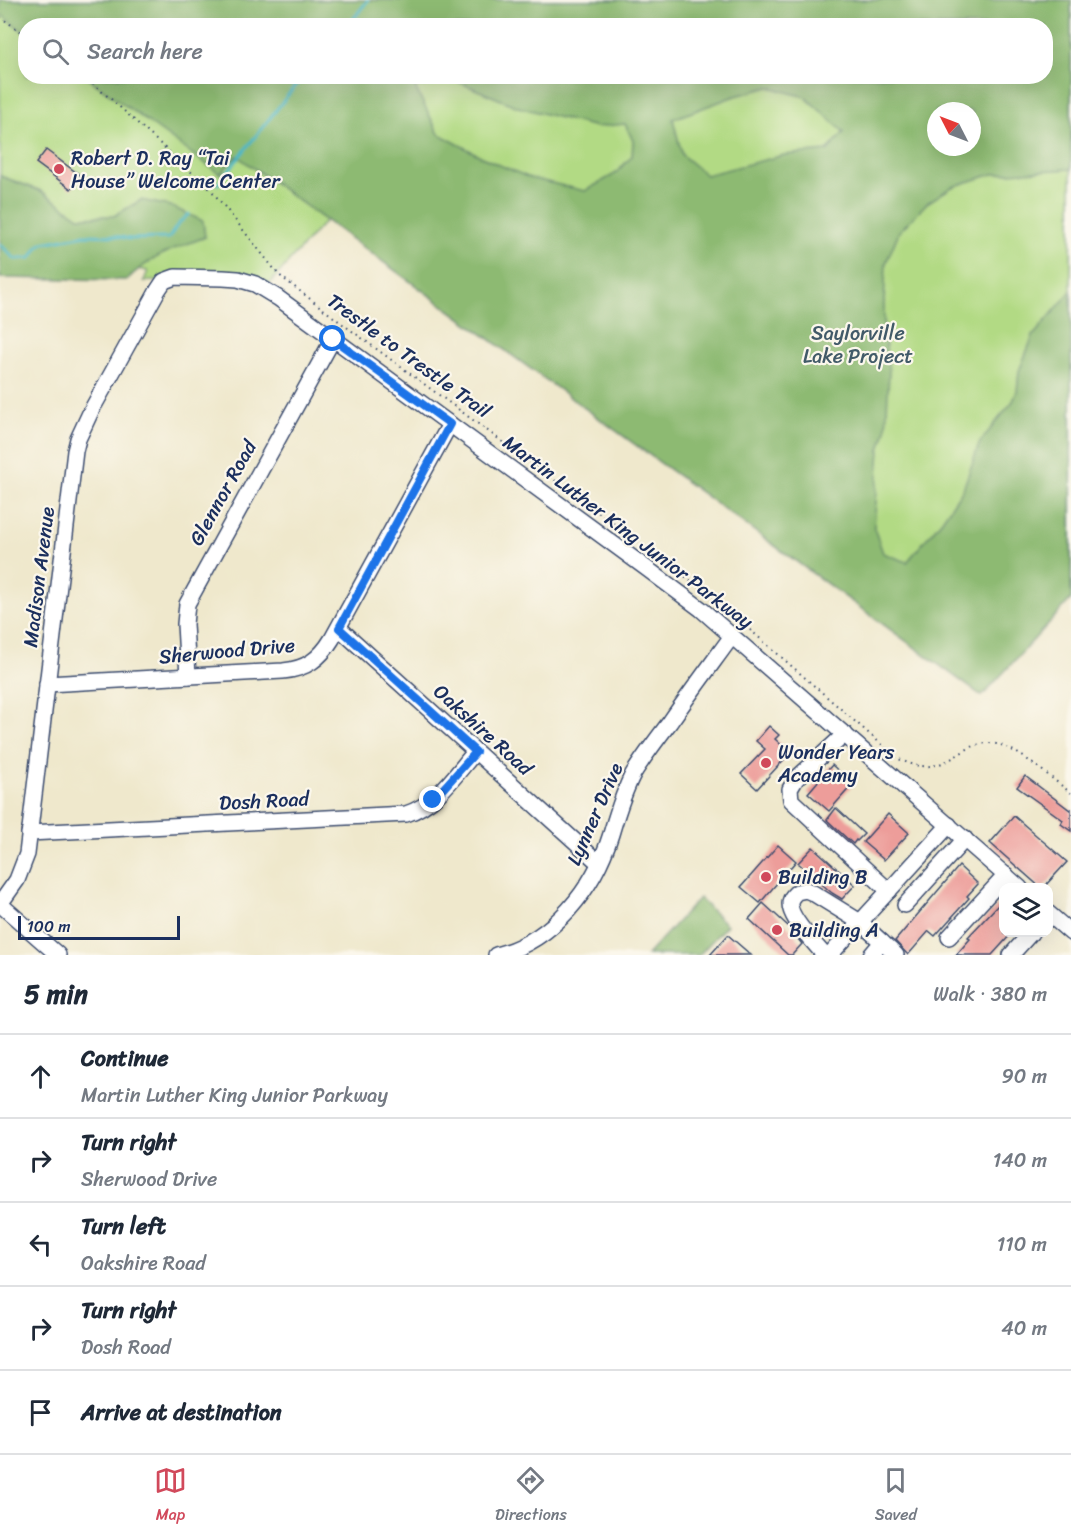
<!DOCTYPE html>
<html lang="en">
<head>
<meta charset="utf-8">
<style>
	body { margin:0; font-family:Sriracha,sans-serif; background:#f6f6f7; color:#1f2937 }
	.controls { position:absolute; right:18px; bottom:18px; display:grid; overflow:hidden; border-radius:12px; box-shadow:0 6px 24px #0002 }
	.controls button { width:54px; height:54px; display:grid; place-items:center; padding:0; border:0; border-bottom:2px solid #e0e1e3; background:#fff; color:#1f2937; font:30px sans-serif }
	.compass { position:absolute; left:927px; top:102px; width:54px; height:54px; border-radius:50%; background:#fff; box-shadow:0 6px 24px #0002; rotate:312deg }
	.scale { position:absolute; left:18px; bottom:15px; width:162px; box-sizing:border-box; padding-left:6px; border:3px solid #1b2f5e; border-top:0; font-size:16px; line-height:21px; white-space:nowrap; color:#1b2f5e; -webkit-text-stroke:4px #fbf7ec; paint-order:stroke }
	.stop { position:absolute; width:18px; height:18px; margin:-14px; border:4px solid #1a73e8; border-radius:50%; background:#fff }
	.stop.end { background:#1a73e8; border-color:#fff; box-shadow:0 2px 6px #0008 }
	.list { margin:0; padding:0; list-style:none }
	h2 { display:flex; justify-content:space-between; align-items:center; height:78px; margin:0; padding:0 24px; font-size:26px }
	h2 small { font-size:20px; font-weight:400; color:#747a83 }
	.list li { display:grid; grid-template-columns:39px 1fr auto; gap:18px; align-items:center; box-sizing:border-box; height:84px; padding:0 24px; border-top:2px solid #e0e1e3 }
	.list b { display:block; font-size:22px; white-space:nowrap }
	.list p { margin:0; font-size:20px; white-space:nowrap; color:#747a83 }
	.list em { font-size:20px; font-style:normal; color:#747a83 }
	.icon { flex:none; width:33px; height:33px; fill:none; stroke:currentColor; stroke-width:2; stroke-linecap:round; stroke-linejoin:round }
	.map { position:relative; flex:none; width:1071px; height:955px; overflow:hidden }
	.search { position:absolute; background:#fff; box-shadow:0 6px 24px #0002; left:18px; right:18px; top:18px; height:66px; display:flex; align-items:center; gap:15px; box-sizing:border-box; padding:0 21px; border-radius:24px; color:#747a83; font-size:22px }
	.sheet { height:498px; background:#fff }
	nav { display:flex; justify-content:space-around; align-items:center; box-sizing:border-box; height:84px; border-top:2px solid #e0e1e3; background:#fff; font-size:16px; color:#747a83 }
	nav a { display:grid; justify-items:center; gap:3px }
	nav .on { color:#d1495b }
	.map>svg:first-child { display:block }
	.green { fill:#b2da84; stroke:#668471; stroke-width:1.5; fill-rule:evenodd }
	.forest { fill:#8dba72; stroke:#547468; stroke-width:1.5; fill-rule:evenodd }
	.lines { fill:none; stroke-linecap:round; stroke-linejoin:round }
	.stream { stroke:#4cb7c8; stroke-width:3 }
	.building { fill:#ed9d9a }
	.minor-casing { stroke:#3b4b6e; stroke-width:18 }
	.path { stroke:#3b4b6e; stroke-width:2; stroke-dasharray:1.5 4.5; stroke-linecap:butt }
	.minor { stroke:#fff; stroke-width:15 }
	.route { stroke:#1a73e8; stroke-width:8 }
	.poi-dot { fill:#d1495b; stroke:#fbf7ec; stroke-width:2 }
	.labels { text-anchor:middle; dominant-baseline:central; stroke-width:4.5; stroke-linejoin:round; paint-order:stroke }
	.poi-label { font-size:20px; fill:#1b2f5e; stroke:#fbf7ec; text-anchor:start }
	.park-label { font-size:20px; fill:#415a68; stroke:#fbf7ec }
	.street-label { font-size:20px; fill:#1b2f5e; stroke:#fbf7ec }
</style>
</head>
<body>
<div class="map">
<svg width="1071" height="955" viewBox="0 0 1071 955">
	<rect width="100%" height="100%" fill="#fbf7ec"/>
	<filter id="ink" filterUnits="userSpaceOnUse"><feTurbulence type="fractalNoise" baseFrequency=".0167" numOctaves="2"/><feDisplacementMap in="SourceGraphic" scale="12" xChannelSelector="R" yChannelSelector="G"/><feConvolveMatrix kernelMatrix="1 2 1 2 8 2 1 2 1" color-interpolation-filters="sRGB"/></filter>
	<filter id="wash" filterUnits="userSpaceOnUse"><feTurbulence type="fractalNoise" baseFrequency=".008" numOctaves="4" result="noise"/><feDisplacementMap in="SourceGraphic" scale="24" xChannelSelector="R" yChannelSelector="G"/><feGaussianBlur stdDeviation="1.35" result="paint"/><feColorMatrix in="noise" values="0 0 0 0 0 0 0 0 0 0 0 0 0 0 0 0 0 1.4 0 .05"/><feComposite in="paint" operator="in"/></filter>
	<g filter="url(#wash)">
		<rect width="100%" height="100%" fill="#efe8cc"/>
		<path class="green" d="M0,0H1071V599L982,696L326,220L264,290L255,284L144,281L148,271L138,269L163,253L205,237L141,200L114,216L79,217L41,191L0,176ZM26,26H1046V76H26ZM936,111H972V147H936Z"/>
		<g class="forest">
			<path d="M0,0H1071V169L993,174L952,187L927,203L899,232L886,263L884,304V331L889,372L886,430L880,450L874,528L883,553L907,562L942,520L963,489L980,442L1013,401L1017,391L1019,371L1033,336L1071,291V599L982,696L237,156L220,174L86,77L1046,76V26H26L25,33L0,14ZM456,81L518,107L596,127L625,124L633,141L632,156L615,174L585,191L530,178L488,160L439,134L415,87ZM769,87L805,97L844,132L827,151L784,155L706,175L682,155L673,119L732,97ZM936,111H972V147H936Z"/>
			<path d="M0,176L41,191L79,217L114,216L141,200L170,206L203,221L205,237C176,248 149,257 127,280L0,278Z"/>
			<polygon points="699,898 727,925 699,955 647,955"/>
		</g>
		<g class="lines">
			<g class="stream">
				<polyline points="348,26 368,0"/>
				<polyline points="218,184 303,76"/>
				<polyline points="0,244 15,259 31,258 38,247 43,243 85,235 115,236 130,239 169,238 178,224 189,214"/>
			</g>
		</g>
		<g id="blocks">
			<g class="building">
				<polygon points="46,150 81,176 71,189 36,163"/>
				<polygon points="769,726 779,735 775,739 790,753 757,789 741,774 765,749 756,741"/>
				<polygon points="832,765 853,784 829,811 808,793"/>
				<polygon points="1025,776 1070,810 1071,808 1071,831 1061,824 1063,820 1017,787"/>
				<polygon points="836,808 864,834 857,841 856,840 853,844 827,820"/>
				<polygon points="888,814 909,833 884,860 863,842"/>
				<polygon points="1014,816 1067,862 1043,888 1041,888 990,843"/>
				<polygon points="778,845 796,861 760,903 741,887"/>
				<polygon points="813,847 855,885 842,899 832,893 798,863"/>
				<polygon points="959,866 978,884 967,896 969,898 935,936 929,931 908,955 895,941"/>
				<polygon points="763,903 788,926 802,944 792,955 788,955 749,919"/>
				<polygon points="999,904 1004,908 1004,933 1012,933 992,955 956,955 970,939 968,937"/>
				<polygon points="728,935 751,955 710,955"/>
			</g>
		</g>
	</g>
	<g filter="url(#ink)">
		<use href="#blocks" fill-opacity="0" stroke="#3b4b6e" stroke-width="1.5"/>
		<g class="lines">
			<g class="minor-casing">
				<g id="minor">
					<polyline points="339,628 599,863"/>
					<polyline points="188,676 185,624 187,604 333,339"/>
					<path d="M47,684L283,671C306,669 320,659 332,639L450,424"/>
					<polyline points="845,734 796,779 790,789 791,800 889,891"/>
					<path d="M29,833L406,814C437,804 455,775 475,752"/>
					<polyline points="0,904 17,880 27,854 75,451 78,439 91,411 158,290 164,281 175,277 223,278 238,279 255,284 278,298 646,568 701,609 1020,888"/>
					<polyline points="0,904 58,955"/>
					<polyline points="905,905 965,839"/>
					<polyline points="1048,913 1071,933"/>
					<polyline points="949,937 1006,875"/>
					<path d="M496,955C553,941 594,889 611,834C617,814 623,793 633,774C644,756 657,739 670,722C690,693 711,665 732,636"/>
					<path d="M824,955C815,943 784,914 791,899C791,898 796,892 797,892L806,890L813,893L860,922L896,955"/>
					<polyline points="830,955 949,825"/>
					<polyline points="871,955 882,942"/>
					<polyline points="1011,955 1031,933"/>
				</g>
			</g>
			<g class="path">
				<polyline points="0,17 26,35"/>
				<path d="M83,76L111,99L212,191L279,275L344,325L709,594L897,758C949,785 959,736 997,744C1019,749 1052,779 1071,793"/>
			</g>
			<use href="#minor" class="minor"/>
		</g>
	</g>
	<g class="lines" filter="url(#ink)">
		<polyline class="route" points="333,339 450,424 339,628 476,752 433,800"/>
	</g>
	<g class="poi-dot">
		<circle cx="59" cy="169" r="6"/>
		<circle cx="766" cy="763" r="6"/>
		<circle cx="766" cy="877" r="6"/>
		<circle cx="777" cy="930" r="6"/>
	</g>
	<g class="labels">
		<g class="poi-label">
			<text x="71" y="158">Robert D. Ray “Tai<tspan x="71" dy="23">House” Welcome Center</tspan></text>
			<text x="778" y="752">Wonder Years<tspan x="778" dy="23">Academy</tspan></text>
			<text x="778" y="877">Building B</text>
			<text x="789" y="930">Building A</text>
		</g>
		<g class="park-label">
			<text x="858" y="333">Saylorville<tspan x="858" dy="23">Lake Project</tspan></text>
		</g>
		<g class="street-label">
			<text transform="translate(409 356) rotate(36)">Trestle to Trestle Trail</text>
			<text transform="translate(223 493) rotate(-61)">Glennor Road</text>
			<text transform="translate(628 532) rotate(37)">Martin Luther King Junior Parkway</text>
			<text transform="translate(39 577) rotate(-83)">Madison Avenue</text>
			<text transform="translate(227 651) rotate(-5)">Sherwood Drive</text>
			<text transform="translate(483 730) rotate(42)">Oakshire Road</text>
			<text transform="translate(264 801) rotate(-3)">Dosh Road</text>
			<text transform="translate(595 814) rotate(-66)">Lynner Drive</text>
		</g>
	</g>
</svg>
<div class="controls">
<button><svg class="icon" aria-label="layers" viewBox="0 0 24 24"><path d="M12 4l9 5-9 5-9-5zM3 14l9 5 9-5"/></svg></button>
</div>
<svg class="compass" viewBox="-18 -18 36 36"><path d="M0-13l5 13h-10z" fill="#e53935"/><path d="M0 13l5-13h-10z" fill="#747a83"/></svg>
<div class="scale">100 m</div>
<div class="stop" style="left:333px;top:339px"></div>
<div class="stop end" style="left:433px;top:800px"></div>
<div class="search"><svg class="icon" aria-label="search" viewBox="0 0 24 24"><circle cx="10" cy="10" r="6"/><path d="M15 15l6 6"/></svg>Search here</div>
</div>
<section class="sheet">
<h2>5 min<small>Walk · 380 m</small></h2>
<ul class="list">
<li><svg class="icon" aria-label="ahead" viewBox="0 0 24 24"><path d="M12 20V5M6 11l6-6 6 6"/></svg><div><b>Continue</b><p>Martin Luther King Junior Parkway</p></div><em>90 m</em></li>
<li><svg class="icon" aria-label="right" viewBox="0 0 24 24"><path d="M7 20v-9h11M14 6l5 5-5 5"/></svg><div><b>Turn right</b><p>Sherwood Drive</p></div><em>140 m</em></li>
<li><svg class="icon" aria-label="left" viewBox="0 0 24 24"><path d="M17 20v-9H6M10 6l-5 5 5 5"/></svg><div><b>Turn left</b><p>Oakshire Road</p></div><em>110 m</em></li>
<li><svg class="icon" aria-label="right" viewBox="0 0 24 24"><path d="M7 20v-9h11M14 6l5 5-5 5"/></svg><div><b>Turn right</b><p>Dosh Road</p></div><em>40 m</em></li>
<li><svg class="icon" aria-label="arrive" viewBox="0 0 24 24"><path d="M6 21V4h12l-3 4 3 4H6"/></svg><div><b>Arrive at destination</b></div></li>
</ul>
</section>
<nav>
<a class="on"><svg class="icon" aria-label="map" viewBox="0 0 24 24"><path d="M3 6l6-2 6 2 6-2v14l-6 2-6-2-6 2zM9 4v14M15 6v14"/></svg>Map</a>
<a><svg class="icon" aria-label="directions" viewBox="0 0 24 24"><path d="M12 3l9 9-9 9-9-9zM9 14v-3h6M13 9l2 2-2 2"/></svg>Directions</a>
<a><svg class="icon" aria-label="saved" viewBox="0 0 24 24"><path d="M7 4h10v16l-5-4-5 4z"/></svg>Saved</a>
</nav>
</body>
</html>
